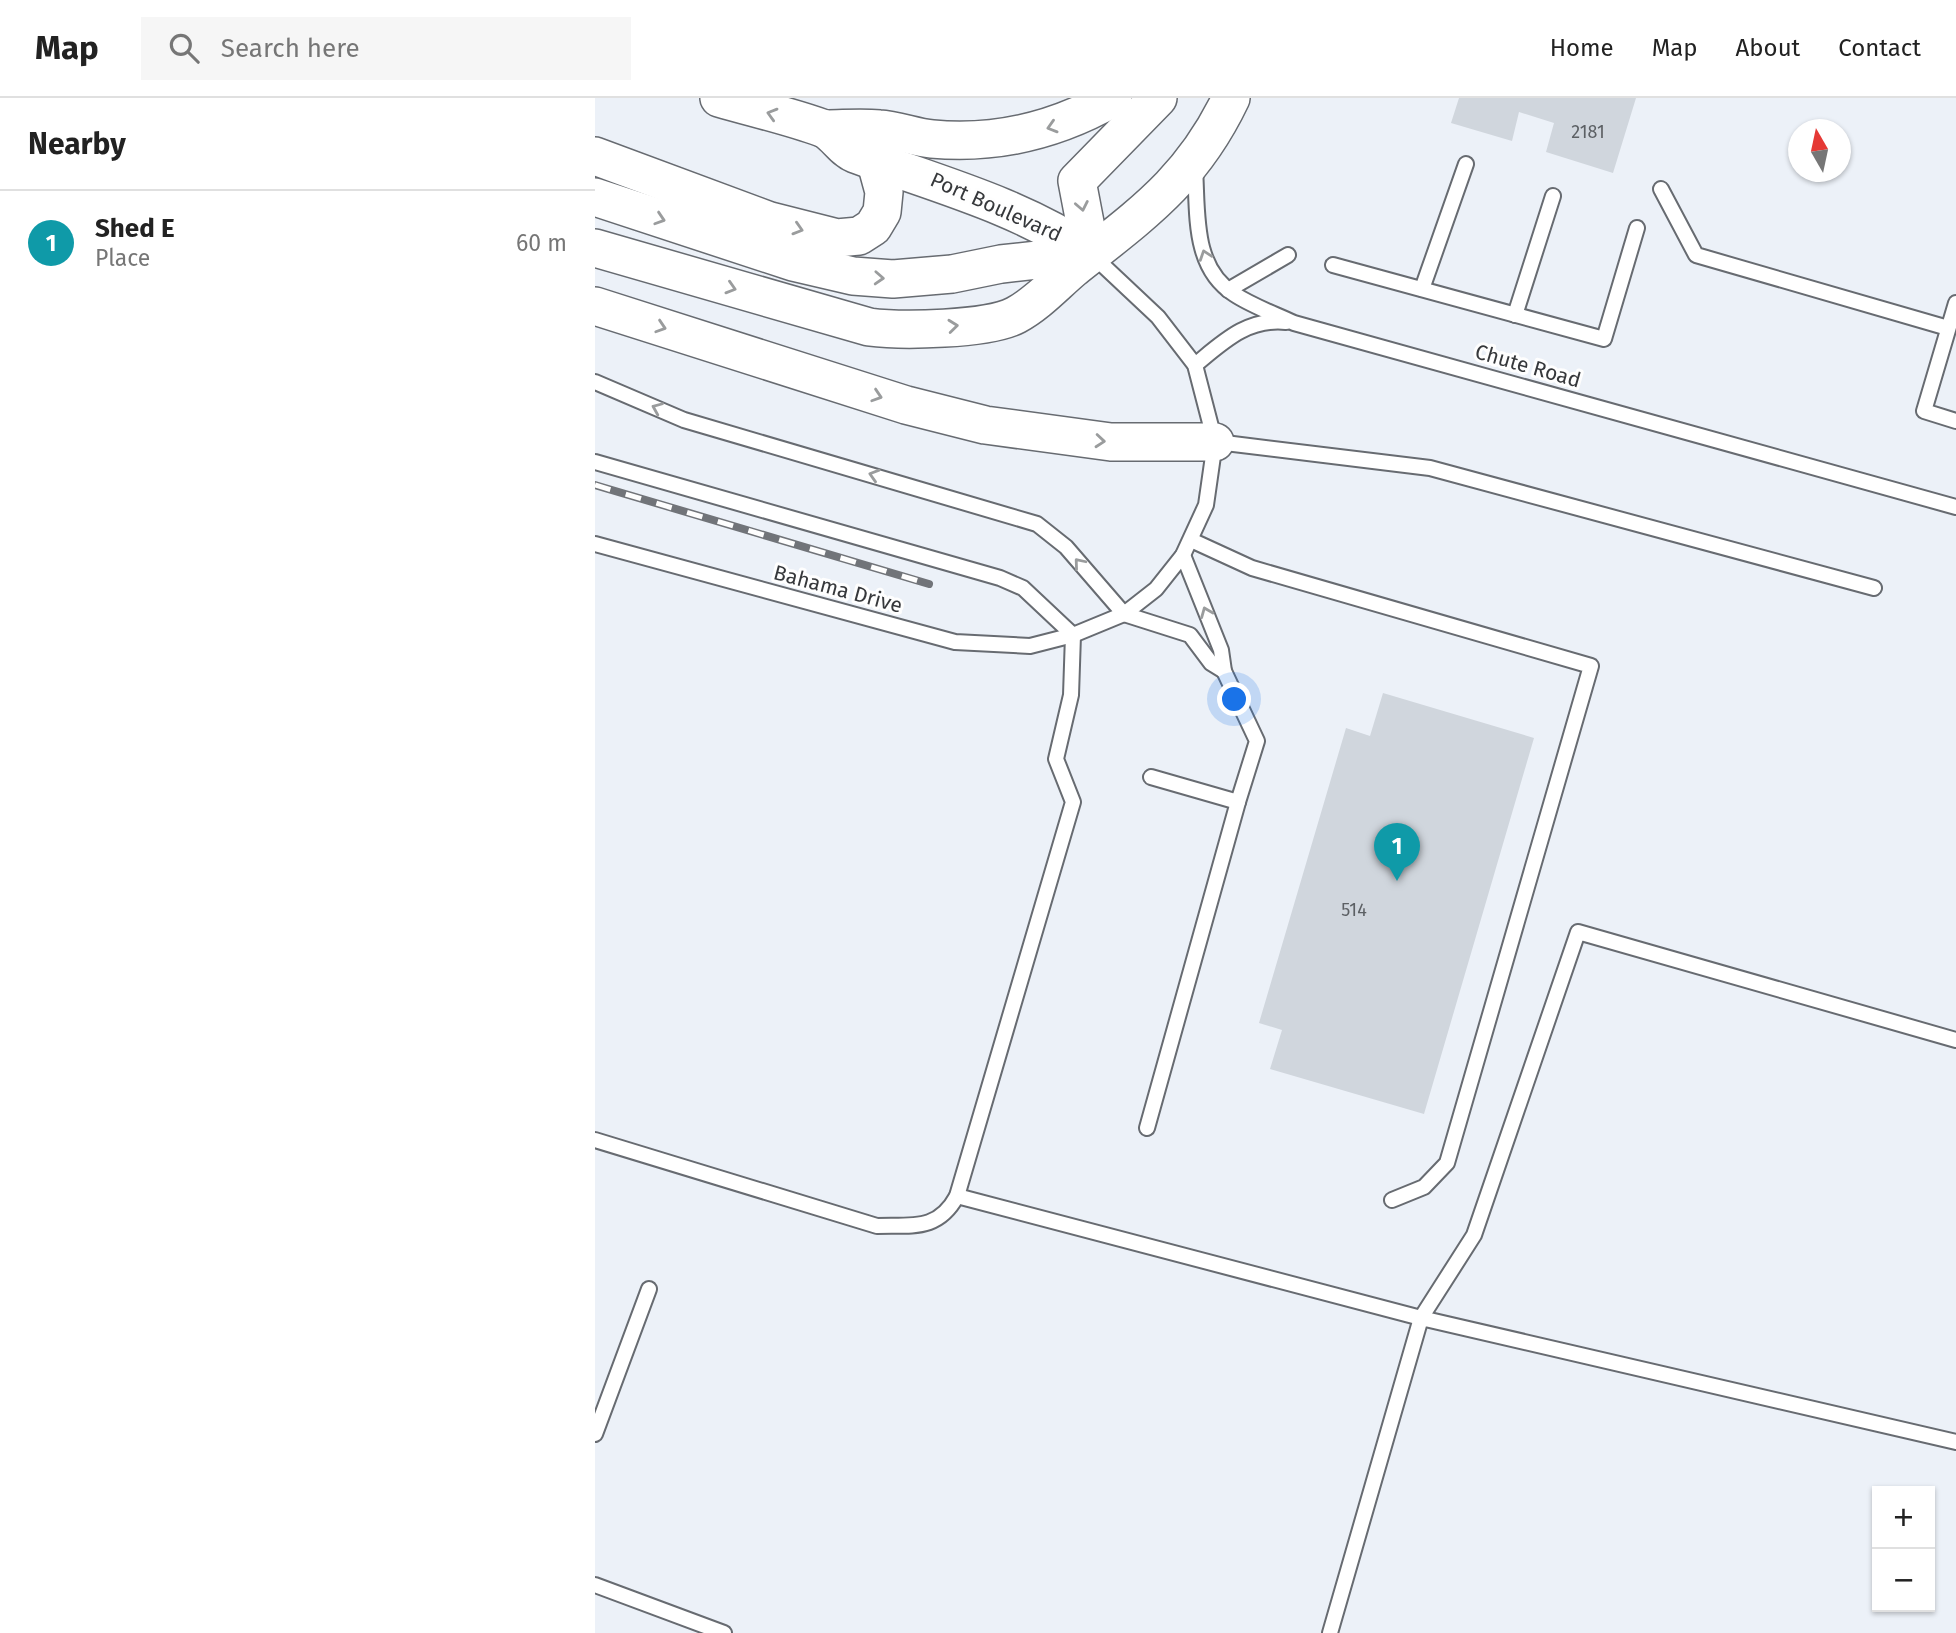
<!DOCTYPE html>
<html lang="en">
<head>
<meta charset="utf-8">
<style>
	body { margin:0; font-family:"Fira Sans",sans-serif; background:#f6f6f6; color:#222 }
	.controls { position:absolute; right:21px; bottom:21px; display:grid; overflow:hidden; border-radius:0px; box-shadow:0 2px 5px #0004 }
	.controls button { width:63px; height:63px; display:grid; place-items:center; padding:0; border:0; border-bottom:2px solid #e0e0e0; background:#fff; color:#222; font:35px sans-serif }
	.compass { position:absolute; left:1193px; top:21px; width:63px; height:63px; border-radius:50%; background:#fff; box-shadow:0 2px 5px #0004; rotate:351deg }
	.you { position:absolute; left:640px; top:602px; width:24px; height:24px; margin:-18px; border:5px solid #fff; border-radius:50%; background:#1a73e8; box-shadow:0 0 0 10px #1a73e833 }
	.badge { display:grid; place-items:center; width:46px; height:46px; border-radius:50%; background:#111827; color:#fff; font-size:23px; font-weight:700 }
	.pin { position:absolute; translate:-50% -58px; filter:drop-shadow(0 2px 4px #0008) }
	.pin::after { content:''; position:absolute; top:37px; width:24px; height:21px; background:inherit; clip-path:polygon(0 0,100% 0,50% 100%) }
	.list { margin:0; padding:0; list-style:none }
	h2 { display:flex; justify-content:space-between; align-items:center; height:91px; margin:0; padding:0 28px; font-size:30px }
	h2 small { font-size:23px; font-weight:400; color:#767676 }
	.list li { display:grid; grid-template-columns:46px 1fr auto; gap:21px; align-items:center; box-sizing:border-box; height:105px; padding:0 28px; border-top:2px solid #e0e0e0 }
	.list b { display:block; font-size:26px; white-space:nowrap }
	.list p { margin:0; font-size:23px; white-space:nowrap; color:#767676 }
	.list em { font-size:23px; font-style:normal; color:#767676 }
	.icon { flex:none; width:38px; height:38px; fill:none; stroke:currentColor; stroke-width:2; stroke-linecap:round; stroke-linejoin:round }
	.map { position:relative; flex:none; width:1361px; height:1535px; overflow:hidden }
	header { display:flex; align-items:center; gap:42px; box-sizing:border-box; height:98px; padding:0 35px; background:#fff; border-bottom:2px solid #e0e0e0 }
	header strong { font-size:33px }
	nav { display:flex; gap:38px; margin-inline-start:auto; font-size:24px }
	.search { width:490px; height:63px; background:#f6f6f6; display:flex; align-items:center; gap:18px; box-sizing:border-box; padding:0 24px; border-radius:0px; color:#767676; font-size:26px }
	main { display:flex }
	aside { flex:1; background:#fff }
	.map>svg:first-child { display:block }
	.building { fill:#d0d6dd }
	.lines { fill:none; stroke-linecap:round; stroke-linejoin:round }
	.lane-casing { stroke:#676b71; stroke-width:18 }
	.secondary-casing { stroke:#676b71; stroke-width:40 }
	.lane { stroke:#fff; stroke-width:14 }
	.secondary { stroke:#fff; stroke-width:37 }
	.rail-casing { stroke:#717479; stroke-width:8 }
	.rail { stroke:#fefefe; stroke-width:5; stroke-dasharray:16; stroke-linecap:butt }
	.oneway { stroke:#9a9c9d }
	.labels { text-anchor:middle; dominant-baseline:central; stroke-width:6; stroke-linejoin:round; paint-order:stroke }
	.number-label { font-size:18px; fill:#5c6064 }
	.street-label { font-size:21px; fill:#36383b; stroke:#fefefe }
</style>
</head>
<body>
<header>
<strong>Map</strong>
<div class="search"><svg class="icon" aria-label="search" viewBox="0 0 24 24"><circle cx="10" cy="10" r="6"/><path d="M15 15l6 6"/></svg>Search here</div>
<nav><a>Home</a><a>Map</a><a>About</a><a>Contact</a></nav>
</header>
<main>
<aside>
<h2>Nearby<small></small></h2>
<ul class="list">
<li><span class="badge" style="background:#0f9aa8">1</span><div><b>Shed E</b><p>Place</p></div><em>60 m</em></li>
</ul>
</aside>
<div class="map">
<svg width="1361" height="1535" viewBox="0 0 1361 1535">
	<rect width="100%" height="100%" fill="#ecf1f8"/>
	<g class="building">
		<polygon points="864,0 1041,0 1018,75 951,54 959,25 924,14 917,43 856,25"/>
		<polygon points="788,595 939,640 829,1016 675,971 687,932 664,925 751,630 775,638"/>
	</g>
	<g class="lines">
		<g class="lane-casing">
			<g id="lane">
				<path d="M600,71C603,115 597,169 639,196C657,208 680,216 699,225L1361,409"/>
				<polyline points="1066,91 1101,157 1353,230"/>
				<polyline points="738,167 1009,241 1042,130"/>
				<polyline points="827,191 871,66"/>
				<polyline points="633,192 693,157"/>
				<polyline points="1361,205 1329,313 1361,323"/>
				<polyline points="920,217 958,98"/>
				<path d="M600,267C628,244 652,220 691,224"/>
				<polyline points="0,284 89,322 442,426 471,449 529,516 595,537 616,565 629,573"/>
				<polyline points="622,344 835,370 1279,490"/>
				<path d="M0,364L405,480L428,490L478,537L476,597L461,661L478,704L362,1098C343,1133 318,1127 282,1128L0,1042"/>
				<polyline points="596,442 657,470 996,568 852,1065 829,1089 797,1102"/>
				<polyline points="0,446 360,544 435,548 478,537 529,516 561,491 588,457 611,407 620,344 600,267 563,219 497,157"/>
				<polyline points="556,679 643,704 662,643 629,573 626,552 588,457"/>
				<polyline points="552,1030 643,704"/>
				<polyline points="362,1098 826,1220 879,1137 983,834 1361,942"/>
				<polyline points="0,1336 54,1191"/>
				<polyline points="0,1487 129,1535"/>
				<polyline points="735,1535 826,1220 1361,1344"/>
			</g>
		</g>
		<g class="secondary-casing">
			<g id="secondary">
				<path d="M124,0C158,10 194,18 227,30C240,35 247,51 260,56C342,86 423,107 496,156"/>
				<path d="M230,31C248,31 266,29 284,31C302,32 319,39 337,41C402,47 462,32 518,0"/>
				<polyline points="0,58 175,123 242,140 264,138 278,129 287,114 289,94 280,61"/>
				<polyline points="0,99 198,164 258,178 298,181 357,176 406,166 496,156"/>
				<path d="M0,150L274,229C306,233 393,232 421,217C442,206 461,185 479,170C547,116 597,82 636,0"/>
				<polyline points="496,156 482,83 563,0"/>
				<polyline points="0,208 311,307 390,327 516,344 620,344"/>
			</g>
		</g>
		<use href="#lane" class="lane"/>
		<use href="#secondary" class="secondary"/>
		<g class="rail-casing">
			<polyline id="rail" points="0,387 334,486"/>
		</g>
		<use href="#rail" class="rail"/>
	</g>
	<defs><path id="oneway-chevron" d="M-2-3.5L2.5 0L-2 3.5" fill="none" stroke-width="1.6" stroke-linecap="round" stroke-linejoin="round" transform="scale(1.75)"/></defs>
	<g class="oneway">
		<use href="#oneway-chevron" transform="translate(177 16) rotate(-164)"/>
		<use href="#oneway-chevron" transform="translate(457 29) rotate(163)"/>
		<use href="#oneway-chevron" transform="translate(487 108) rotate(79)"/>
		<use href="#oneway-chevron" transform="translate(65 121) rotate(18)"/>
		<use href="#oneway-chevron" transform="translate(203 131) rotate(17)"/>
		<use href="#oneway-chevron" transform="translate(610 157) rotate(-109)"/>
		<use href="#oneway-chevron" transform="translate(284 180) rotate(3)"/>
		<use href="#oneway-chevron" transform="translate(136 190) rotate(17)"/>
		<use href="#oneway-chevron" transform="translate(358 228) rotate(-6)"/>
		<use href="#oneway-chevron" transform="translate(66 229) rotate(18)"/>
		<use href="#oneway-chevron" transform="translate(282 298) rotate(18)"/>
		<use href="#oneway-chevron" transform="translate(62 310) rotate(-157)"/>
		<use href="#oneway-chevron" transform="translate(505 343) rotate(5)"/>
		<use href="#oneway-chevron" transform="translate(279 377) rotate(-163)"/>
		<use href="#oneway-chevron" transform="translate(484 465) rotate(-130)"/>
		<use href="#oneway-chevron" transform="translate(611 514) rotate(-112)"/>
	</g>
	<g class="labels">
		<g class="number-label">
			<text x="993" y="34">2181</text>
			<text x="759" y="812">514</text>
		</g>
		<g class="street-label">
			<text transform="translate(401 109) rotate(24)">Port Boulevard</text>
			<text transform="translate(933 268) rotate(16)">Chute Road</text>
			<text transform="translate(243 491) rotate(15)">Bahama Drive</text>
		</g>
	</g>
</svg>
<div class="controls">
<button>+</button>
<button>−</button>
</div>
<svg class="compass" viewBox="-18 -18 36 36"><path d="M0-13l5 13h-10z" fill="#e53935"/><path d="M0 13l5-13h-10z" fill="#767676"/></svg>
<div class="you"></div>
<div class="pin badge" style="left:802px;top:783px;background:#0f9aa8">1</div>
</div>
</main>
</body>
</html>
